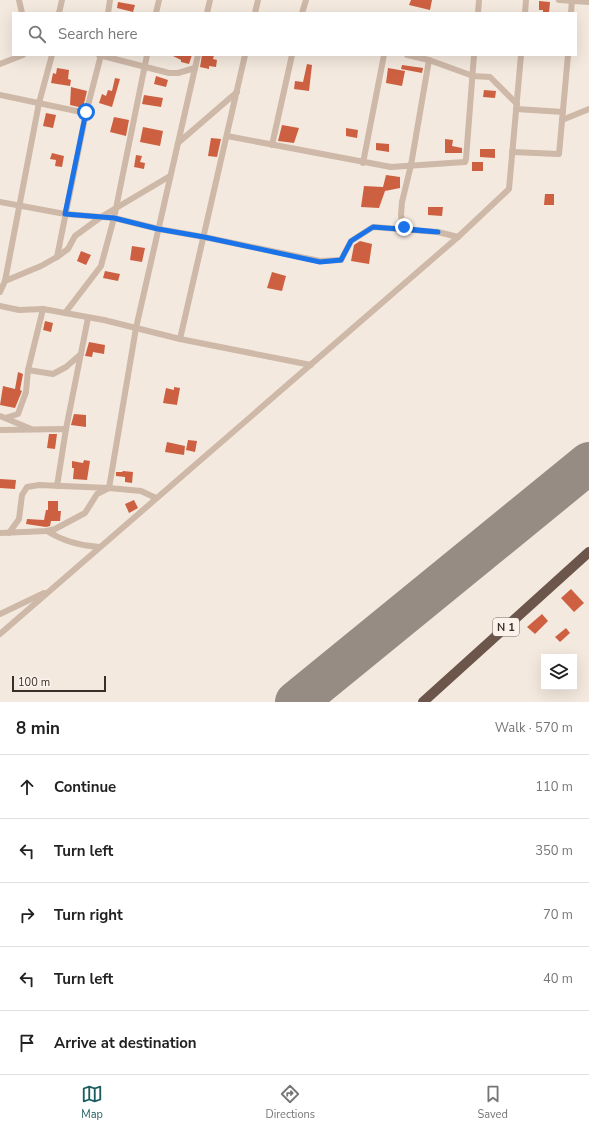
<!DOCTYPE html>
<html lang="en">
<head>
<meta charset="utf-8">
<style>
	body { margin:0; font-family:"Nunito Sans",sans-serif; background:#f2f2f2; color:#222 }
	.controls { position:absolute; right:12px; bottom:12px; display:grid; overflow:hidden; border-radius:0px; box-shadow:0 4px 16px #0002 }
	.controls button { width:36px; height:36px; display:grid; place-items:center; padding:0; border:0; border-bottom:1px solid #e0e0e0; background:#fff; color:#222; font:20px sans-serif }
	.scale { position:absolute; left:12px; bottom:10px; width:94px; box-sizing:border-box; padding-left:4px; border:2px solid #3a2e29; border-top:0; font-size:11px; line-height:14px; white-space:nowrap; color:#3a2e29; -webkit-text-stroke:3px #fbf3eb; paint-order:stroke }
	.stop { position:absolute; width:12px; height:12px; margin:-9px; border:3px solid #1a73e8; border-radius:50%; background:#fff }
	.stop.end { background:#1a73e8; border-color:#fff; box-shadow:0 1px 4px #0008 }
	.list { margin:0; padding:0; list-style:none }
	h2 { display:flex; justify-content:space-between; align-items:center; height:52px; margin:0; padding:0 16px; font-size:17px }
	h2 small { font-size:13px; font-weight:400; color:#767676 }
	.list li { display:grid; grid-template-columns:26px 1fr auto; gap:12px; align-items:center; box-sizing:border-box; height:64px; padding:0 16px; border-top:1px solid #e0e0e0 }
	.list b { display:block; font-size:15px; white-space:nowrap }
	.list em { font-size:13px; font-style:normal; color:#767676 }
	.icon { flex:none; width:22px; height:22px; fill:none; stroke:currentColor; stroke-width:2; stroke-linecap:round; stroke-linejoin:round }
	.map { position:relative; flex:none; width:589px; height:702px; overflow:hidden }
	.search { position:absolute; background:#fff; box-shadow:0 4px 16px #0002; left:12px; right:12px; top:12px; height:44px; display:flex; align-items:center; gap:10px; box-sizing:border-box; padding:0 14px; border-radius:0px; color:#767676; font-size:15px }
	.sheet { height:372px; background:#fff }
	nav { display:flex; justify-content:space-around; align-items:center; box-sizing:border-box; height:56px; border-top:1px solid #e0e0e0; background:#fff; font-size:11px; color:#767676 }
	nav a { display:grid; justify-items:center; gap:2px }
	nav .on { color:#1b5c5f }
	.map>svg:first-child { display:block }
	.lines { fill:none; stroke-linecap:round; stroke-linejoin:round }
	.runway { stroke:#978c84; stroke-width:42 }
	.building { fill:#ce6042 }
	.minor { stroke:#ceb8a8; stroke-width:6 }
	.trunk { stroke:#6c564c; stroke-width:10 }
	.route { stroke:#1a73e8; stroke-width:5 }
	.labels { text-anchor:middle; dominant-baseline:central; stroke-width:3; stroke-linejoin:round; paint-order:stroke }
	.shield { fill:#fbf3eb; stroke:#746963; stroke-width:1 }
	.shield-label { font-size:11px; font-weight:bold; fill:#3a2e29 }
</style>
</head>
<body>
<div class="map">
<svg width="589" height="702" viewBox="0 0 589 702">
	<rect width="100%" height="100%" fill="#f4e9de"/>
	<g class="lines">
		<polyline class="runway" points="296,702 589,463"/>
	</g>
	<g class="building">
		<polygon points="411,0 432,0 430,10 409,5"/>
		<polygon points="539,1 550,2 549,13 543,13 543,10 539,10"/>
		<polygon points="118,2 135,5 133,12 117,8"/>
		<polygon points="171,55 192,55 189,64 181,62 181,60"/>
		<polygon points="202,55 214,55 213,59 217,60 216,67 209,66 209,69 200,67"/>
		<polygon points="307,64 312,65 309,91 294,89 295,81 303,82"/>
		<polygon points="402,65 423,68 422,73 401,69"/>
		<polygon points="57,68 69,70 68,79 71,80 70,86 51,83 53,73 56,74"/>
		<polygon points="388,68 405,71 402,86 386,83"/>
		<polygon points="156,76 168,80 166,87 154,84"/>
		<polygon points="115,78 120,79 112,107 99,103 102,94 106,96 108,90 112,91"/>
		<polygon points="71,87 87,91 83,108 70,105"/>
		<polygon points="484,90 496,91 495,98 483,97"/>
		<polygon points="144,95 163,98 161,107 142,104"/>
		<polygon points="46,113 56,115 53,128 43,126"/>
		<polygon points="114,117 129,120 126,136 110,132"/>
		<polygon points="282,125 299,128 294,143 278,141"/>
		<polygon points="143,127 163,131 160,146 140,142"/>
		<polygon points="346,128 358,130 357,138 346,136"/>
		<polygon points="211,138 221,139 217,157 208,156"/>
		<polygon points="445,139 453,140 452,146 462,148 462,153 445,153"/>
		<polygon points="376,143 389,144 389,152 376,150"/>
		<polygon points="480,149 495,149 495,158 480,157"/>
		<polygon points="52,153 64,156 62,167 55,166 56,160 50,159"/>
		<polygon points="136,155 142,156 140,162 145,163 144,169 134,167"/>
		<rect x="472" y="162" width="11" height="9"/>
		<polygon points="386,175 400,177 400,188 385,191 379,208 361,207 364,186 383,187"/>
		<polygon points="545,194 554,194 554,205 544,205"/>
		<polygon points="428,207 443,207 442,216 428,215"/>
		<polygon points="360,241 372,244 369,264 351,261 354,245"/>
		<polygon points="132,246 145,248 142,262 130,260"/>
		<polygon points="81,251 91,255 86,265 77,261"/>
		<polygon points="105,271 120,274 118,281 103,278"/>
		<polygon points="272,272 286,276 282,291 267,288"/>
		<polygon points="45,321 53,323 51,332 43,330"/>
		<polygon points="89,342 105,345 104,354 93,352 92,357 85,356"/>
		<polygon points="18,372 23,374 20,390 22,391 15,408 0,405 3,386 15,389"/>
		<polygon points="174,387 180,388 177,405 163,403 166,388 174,390"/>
		<polygon points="74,414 86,415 86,427 71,425"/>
		<polygon points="49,434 57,434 55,449 47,448"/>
		<polygon points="188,440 197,441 195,452 186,450"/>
		<polygon points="167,442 185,446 184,455 165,452"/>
		<polygon points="84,460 90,461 87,480 73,479 74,468 72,468 72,461 83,463"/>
		<polygon points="123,471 133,472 132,483 125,482 125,477 116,476 116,472 122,472"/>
		<polygon points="0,479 16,480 15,489 0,488"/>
		<polygon points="134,500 138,508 129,513 125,504"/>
		<polygon points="48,501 58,501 58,511 61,511 60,521 51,521 50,526 46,527 26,524 27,519 44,520 46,510 48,510"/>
		<polygon points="571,589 584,603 574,612 561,598"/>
		<polygon points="542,614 548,621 535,634 527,627"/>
		<polygon points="566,628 570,633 560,642 555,637"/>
	</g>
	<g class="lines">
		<g class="minor">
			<polyline points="19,0 22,13"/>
			<polyline points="559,0 589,2"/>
			<polyline points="59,13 62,0"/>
			<polyline points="108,13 110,0"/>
			<polyline points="156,13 159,0"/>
			<polyline points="207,13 210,0"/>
			<polyline points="255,13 258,0"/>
			<polyline points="302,13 306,0"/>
			<polyline points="478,13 479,0"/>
			<polyline points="525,13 526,0"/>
			<polyline points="571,13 572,0"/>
			<polyline points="99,55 169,73 178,73 195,68"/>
			<polyline points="407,55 429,60 473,76 490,77 517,104"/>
			<polyline points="0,64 23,55"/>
			<polyline points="0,95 86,113"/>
			<polyline points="516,109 563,112"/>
			<polyline points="562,120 589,109"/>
			<polyline points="227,136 391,167 465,162 466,159 474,55"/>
			<polyline points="178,143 237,92"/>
			<polyline points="272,145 292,55"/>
			<polyline points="512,152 559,154 568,55"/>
			<polyline points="363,163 384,55"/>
			<polyline points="0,202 65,214 114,218 159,229 204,237 320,261 341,260 351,241 373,227 438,232 458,237"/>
			<polyline points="409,230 403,227 401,215 402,202 411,165 429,60"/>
			<polyline points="57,257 68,249 75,236 101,217 170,176"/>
			<polyline points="5,281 41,266 57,257 86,113 101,55"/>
			<polyline points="0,292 5,281 39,103 52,55"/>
			<polyline points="0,306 19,310 43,309 104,320 180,339 311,365"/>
			<polyline points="65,313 101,266 114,218 147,55"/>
			<polyline points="180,339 245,55"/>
			<polyline points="28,370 53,374 66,367 81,354"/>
			<polyline points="0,416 5,418 18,414 26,392 28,370 43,309"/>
			<polyline points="5,418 31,429"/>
			<polyline points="66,429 88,318"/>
			<polyline points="0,430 66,429 57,486"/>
			<path d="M47,531C63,541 81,546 99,547"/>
			<polyline points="0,533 47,531 55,529 85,513 97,494 109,488 141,491 156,498"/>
			<polyline points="9,533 19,519 22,495 27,487 39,485 109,488 136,328 198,55"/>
			<polyline points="0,614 44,593"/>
			<polyline points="0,634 458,237 509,189 521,55"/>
		</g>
		<polyline class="trunk" points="423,702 589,552"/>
	</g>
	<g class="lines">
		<polyline class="route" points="86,112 65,214 114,218 158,229 204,237 320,262 341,260 351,241 373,227 438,232 408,229 404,227"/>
	</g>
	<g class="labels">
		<rect class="shield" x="493" y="618" width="26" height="18" rx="3"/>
		<g class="shield-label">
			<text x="506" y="627">N 1</text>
		</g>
	</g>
</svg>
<div class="controls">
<button><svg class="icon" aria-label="layers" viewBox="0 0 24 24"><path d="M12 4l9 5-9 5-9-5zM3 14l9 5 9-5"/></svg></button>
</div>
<div class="scale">100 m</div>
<div class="stop" style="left:86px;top:112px"></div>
<div class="stop end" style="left:404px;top:227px"></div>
<div class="search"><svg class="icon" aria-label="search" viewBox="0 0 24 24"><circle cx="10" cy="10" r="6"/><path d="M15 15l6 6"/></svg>Search here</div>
</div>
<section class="sheet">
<h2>8 min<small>Walk · 570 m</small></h2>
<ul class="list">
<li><svg class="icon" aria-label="ahead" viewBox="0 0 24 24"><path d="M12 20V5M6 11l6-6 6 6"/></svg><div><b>Continue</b></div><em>110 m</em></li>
<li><svg class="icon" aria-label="left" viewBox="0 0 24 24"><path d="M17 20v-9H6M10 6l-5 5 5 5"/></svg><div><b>Turn left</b></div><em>350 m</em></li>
<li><svg class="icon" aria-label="right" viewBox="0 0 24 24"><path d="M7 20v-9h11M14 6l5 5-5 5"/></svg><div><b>Turn right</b></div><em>70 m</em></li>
<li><svg class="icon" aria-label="left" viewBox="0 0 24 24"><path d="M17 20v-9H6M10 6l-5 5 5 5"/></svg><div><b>Turn left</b></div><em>40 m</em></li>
<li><svg class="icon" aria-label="arrive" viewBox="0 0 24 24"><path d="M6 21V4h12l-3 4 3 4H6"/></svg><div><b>Arrive at destination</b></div></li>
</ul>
</section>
<nav>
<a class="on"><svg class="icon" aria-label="map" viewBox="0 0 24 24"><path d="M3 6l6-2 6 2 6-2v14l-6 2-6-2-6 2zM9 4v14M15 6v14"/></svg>Map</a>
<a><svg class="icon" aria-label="directions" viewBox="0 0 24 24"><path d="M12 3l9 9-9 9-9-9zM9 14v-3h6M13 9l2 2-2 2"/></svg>Directions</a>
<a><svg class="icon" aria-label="saved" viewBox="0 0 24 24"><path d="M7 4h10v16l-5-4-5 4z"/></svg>Saved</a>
</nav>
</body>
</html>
